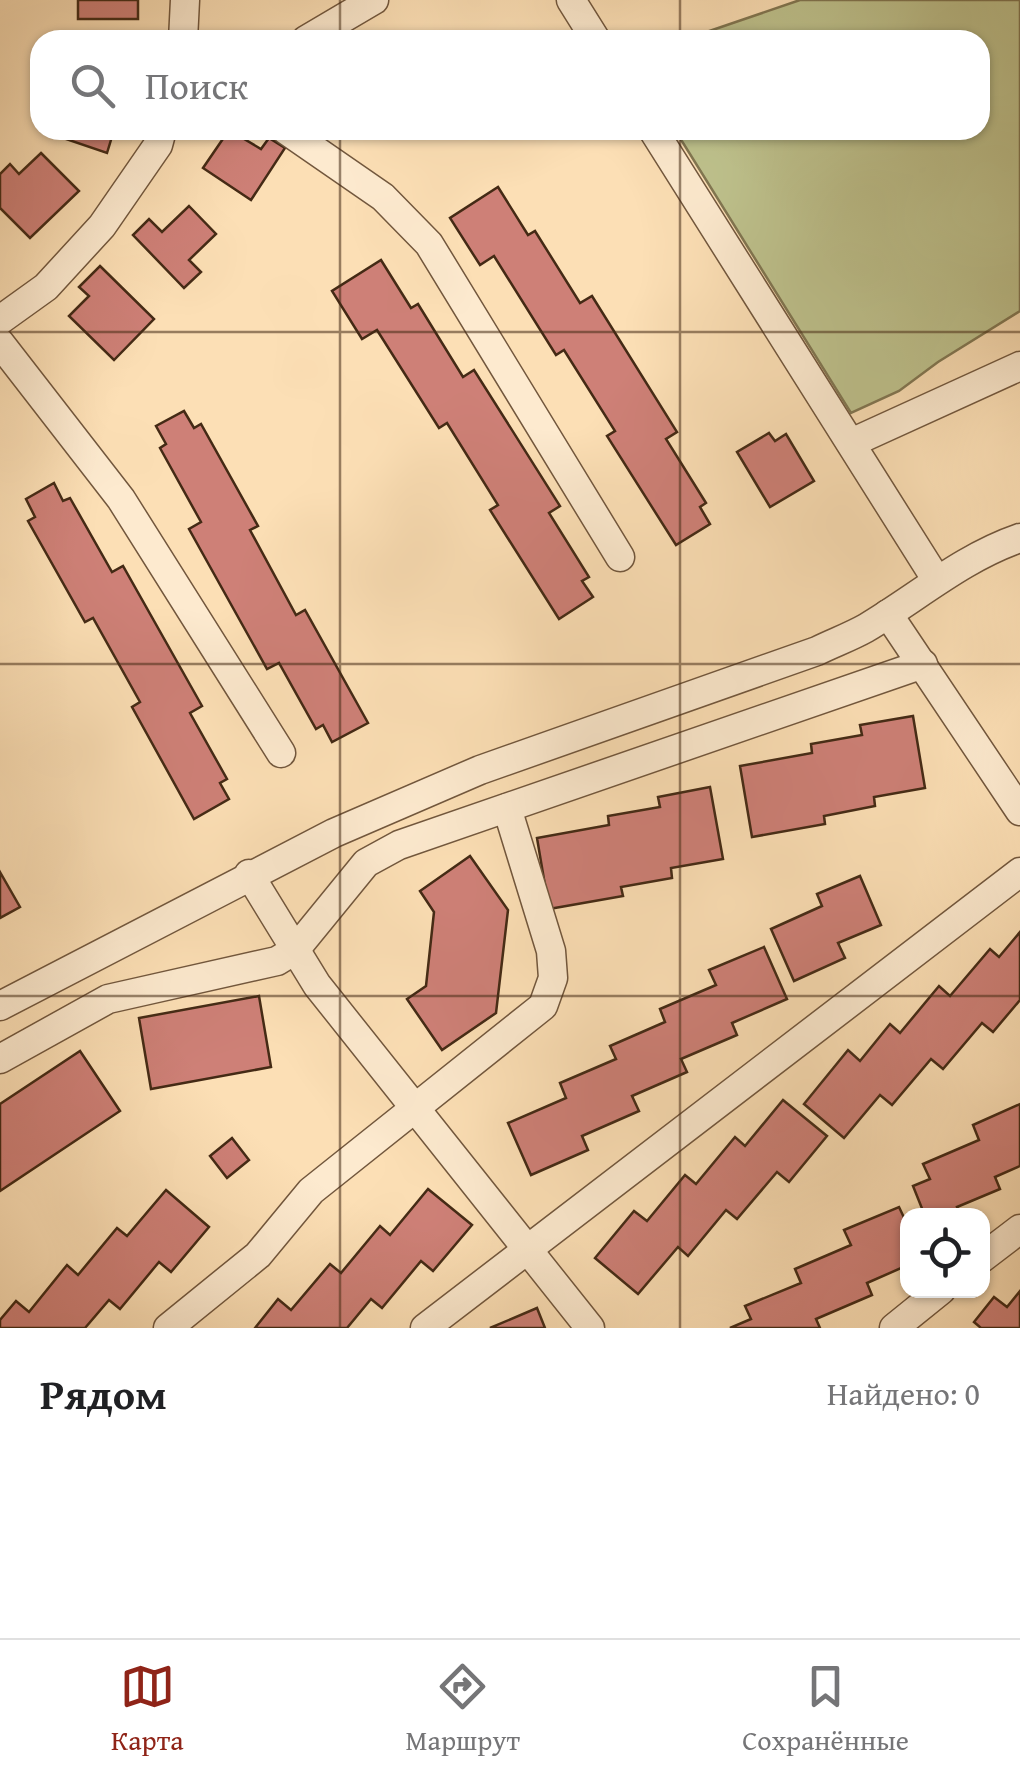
<!DOCTYPE html>
<html lang="ru">
<head>
<meta charset="utf-8">
<style>
	body { margin:0; font-family:"Gentium Book Plus",serif; background:#f6f6f6; color:#202124 }
	.controls { position:absolute; right:30px; bottom:30px; display:grid; overflow:hidden; border-radius:20px; box-shadow:0 2px 8px #0004 }
	.controls button { width:90px; height:90px; display:grid; place-items:center; padding:0; border:0; border-bottom:2px solid #e0e0e0; background:#fff; color:#202124; font:50px sans-serif }
	.list { margin:0; padding:0; list-style:none }
	h2 { display:flex; justify-content:space-between; align-items:center; height:130px; margin:0; padding:0 40px; font-size:42px }
	h2 small { font-size:32px; font-weight:400; color:#757577 }
	.icon { flex:none; width:55px; height:55px; fill:none; stroke:currentColor; stroke-width:2; stroke-linecap:round; stroke-linejoin:round }
	.map { position:relative; flex:none; width:1020px; height:1328px; overflow:hidden }
	.search { position:absolute; background:#fff; box-shadow:0 2px 8px #0004; left:30px; right:30px; top:30px; height:110px; display:flex; align-items:center; gap:25px; box-sizing:border-box; padding:0 35px; border-radius:30px; color:#757577; font-size:38px }
	.sheet { height:310px; background:#fff }
	nav { display:flex; justify-content:space-around; align-items:center; box-sizing:border-box; height:140px; border-top:2px solid #e0e0e0; background:#fff; font-size:28px; color:#757577 }
	nav a { display:grid; justify-items:center; gap:5px }
	nav .on { color:#8f2418 }
	.map>svg:first-child { display:block }
	.green { fill:#bec28d; stroke:#817651; stroke-width:2.5 }
	.building { fill:#ce8077; stroke:#442a15; stroke-width:2.5 }
	.lines { fill:none; stroke-linecap:round; stroke-linejoin:round }
	.minor-casing { stroke:#72573d; stroke-width:31 }
	.minor { stroke:#fdeacf; stroke-width:28 }
	.grid { fill:none; stroke:#442a15; stroke-width:2.5; stroke-opacity:0.55 }
</style>
</head>
<body>
<div class="map">
<svg width="1020" height="1328" viewBox="0 0 1020 1328">
	<rect width="100%" height="100%" fill="#fcdfb5"/>
	<filter id="stains"><feTurbulence type="fractalNoise" baseFrequency=".002" numOctaves="4"/><feColorMatrix values="0 0 0 0 .2 0 0 0 0 .09 0 0 0 0 .02 0 0 0 .5 -.17"/></filter>
	<radialGradient id="worn" r=".72"><stop offset=".6" stop-color="#630" stop-opacity="0"/><stop offset="1" stop-color="#630" stop-opacity=".3"/></radialGradient>
	<polygon class="green" points="800,0 1020,0 1020,311 938,362 899,391 851,413 675,130 980,130 980,40 683,40"/>
	<g class="building">
		<rect x="78" y="0" width="60" height="19"/>
		<polygon points="66,130 114,130 107,153 63,138"/>
		<polygon points="229,130 261,149 269,138 285,148 251,200 203,168"/>
		<polygon points="41,153 79,191 30,238 0,208 0,174 10,164 19,174"/>
		<polygon points="498,187 528,235 535,231 580,303 592,296 677,432 666,439 706,503 700,507 710,524 676,545 607,436 615,431 564,350 556,355 494,256 480,265 450,218"/>
		<polygon points="189,206 216,234 189,260 201,272 184,288 133,235 149,219 162,232"/>
		<polygon points="381,260 411,308 418,304 463,377 474,370 560,506 549,513 589,577 582,581 593,597 559,619 490,510 498,505 447,423 439,428 377,330 362,339 332,291"/>
		<polygon points="100,266 154,319 114,360 69,316 89,296 79,287"/>
		<polygon points="184,411 194,428 201,424 258,526 250,530 296,615 305,610 368,723 332,742 323,725 316,729 279,663 267,669 189,529 201,522 160,448 166,444 156,426"/>
		<polygon points="769,433 775,441 786,434 814,481 770,507 737,452"/>
		<polygon points="54,483 63,501 70,498 112,572 123,566 202,706 190,713 227,779 220,783 229,799 194,819 132,707 140,702 93,618 85,622 28,521 35,517 26,499"/>
		<polygon points="913,716 925,788 874,797 875,806 824,816 825,824 752,837 740,766 812,753 811,744 862,735 860,725"/>
		<polygon points="710,787 723,859 671,868 672,878 621,887 623,896 549,909 537,838 609,825 608,816 660,807 658,797"/>
		<polygon points="470,856 508,910 496,1013 442,1050 407,999 426,986 434,912 420,891"/>
		<polygon points="0,872 20,907 0,918"/>
		<polygon points="860,876 881,925 838,943 845,958 794,981 771,929 822,906 817,894"/>
		<polygon points="1020,932 1020,1000 993,1032 982,1023 943,1069 931,1059 892,1105 880,1095 844,1138 804,1104 848,1050 860,1061 890,1024 900,1033 939,986 950,996 990,949 999,957"/>
		<polygon points="764,947 787,999 732,1023 737,1035 681,1059 687,1072 632,1096 639,1111 582,1136 588,1150 531,1175 508,1123 566,1098 560,1083 616,1059 610,1046 665,1022 660,1009 716,985 709,970"/>
		<polygon points="259,996 271,1067 151,1089 139,1018"/>
		<polygon points="80,1051 120,1111 0,1191 0,1104"/>
		<polygon points="783,1100 827,1136 789,1182 777,1172 737,1219 726,1210 688,1256 678,1247 638,1294 595,1258 634,1211 647,1221 685,1175 696,1184 735,1137 745,1146"/>
		<polygon points="1020,1104 1020,1166 995,1177 1000,1189 957,1207 961,1216 925,1216 913,1186 930,1179 923,1164 979,1140 973,1125"/>
		<polygon points="232,1138 249,1160 227,1178 210,1156"/>
		<polygon points="428,1189 472,1225 433,1271 421,1261 382,1308 371,1299 347,1328 255,1328 278,1299 291,1310 330,1264 341,1273 380,1226 390,1235"/>
		<polygon points="166,1190 209,1227 171,1272 159,1262 120,1309 109,1300 85,1328 0,1328 0,1320 16,1301 29,1312 67,1265 78,1275 117,1228 127,1236"/>
		<polygon points="899,1207 908,1226 908,1265 867,1283 872,1295 816,1319 820,1328 730,1328 751,1319 745,1306 801,1283 795,1269 851,1245 844,1230"/>
		<polygon points="1020,1291 1020,1328 981,1328 974,1322 994,1297 1007,1307"/>
		<polygon points="537,1308 545,1328 490,1328"/>
	</g>
	<g class="lines">
		<g class="minor-casing">
			<g id="minor">
				<polyline points="571,0 596,40"/>
				<polyline points="183,40 185,0"/>
				<polyline points="306,40 374,0"/>
				<polyline points="286,130 383,197 429,244 620,557"/>
				<polyline points="653,130 936,579"/>
				<polyline points="0,320 46,287 102,226 158,145 162,130"/>
				<polyline points="0,343 121,499 281,753"/>
				<polyline points="851,443 1020,366"/>
				<polyline points="888,614 1020,811"/>
				<polyline points="249,874 317,985 590,1328"/>
				<path d="M0,1006L334,833L480,770L817,651C833,643 850,637 866,628C918,597 962,558 1020,538"/>
				<polyline points="0,1059 108,999 277,961 295,950 366,863 399,845 923,664"/>
				<polyline points="982,1258 1020,1229"/>
				<polyline points="168,1328 258,1255 311,1191 543,1006 553,978 551,951 507,808"/>
				<polyline points="425,1328 1020,872"/>
				<polyline points="894,1328 941,1290"/>
			</g>
		</g>
		<use href="#minor" class="minor"/>
	</g>
	<path class="grid" d="M340,0V40M680,0V40M340,130V1328M680,130V1328M0,332H1020M0,664H1020M0,996H1020"/>
	<rect width="100%" height="100%" filter="url(#stains)"/>
	<rect width="100%" height="100%" fill="url(#worn)"/>
</svg>
<div class="controls">
<button><svg class="icon" aria-label="locate" viewBox="0 0 24 24"><circle cx="12" cy="12" r="6"/><path d="M12 2v4M12 18v4M2 12h4M18 12h4"/></svg></button>
</div>
<div class="search"><svg class="icon" aria-label="search" viewBox="0 0 24 24"><circle cx="10" cy="10" r="6"/><path d="M15 15l6 6"/></svg>Поиск</div>
</div>
<section class="sheet">
<h2>Рядом<small>Найдено: 0</small></h2>
<ul class="list">
</ul>
</section>
<nav>
<a class="on"><svg class="icon" aria-label="map" viewBox="0 0 24 24"><path d="M3 6l6-2 6 2 6-2v14l-6 2-6-2-6 2zM9 4v14M15 6v14"/></svg>Карта</a>
<a><svg class="icon" aria-label="directions" viewBox="0 0 24 24"><path d="M12 3l9 9-9 9-9-9zM9 14v-3h6M13 9l2 2-2 2"/></svg>Маршрут</a>
<a><svg class="icon" aria-label="saved" viewBox="0 0 24 24"><path d="M7 4h10v16l-5-4-5 4z"/></svg>Сохранённые</a>
</nav>
</body>
</html>
